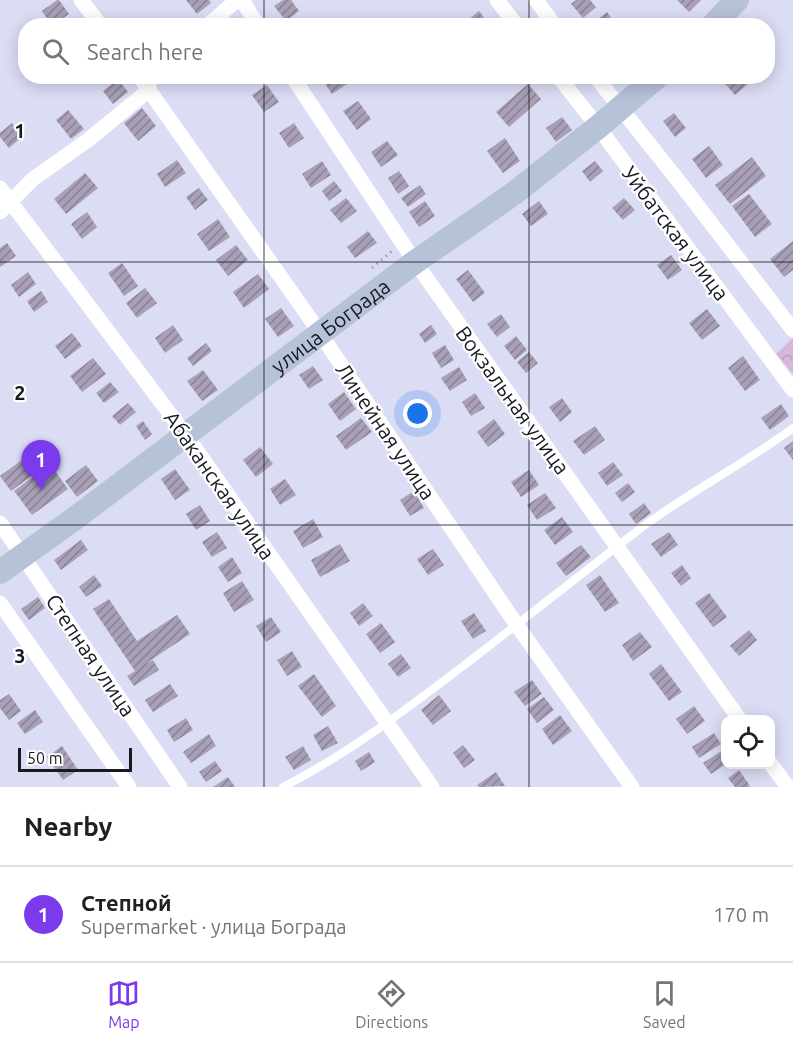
<!DOCTYPE html>
<html lang="en">
<head>
<meta charset="utf-8">
<style>
	body { margin:0; font-family:Ubuntu,sans-serif; background:#f6f6f6; color:#202124 }
	.controls { position:absolute; right:18px; bottom:18px; display:grid; overflow:hidden; border-radius:12px; box-shadow:0 3px 15px #0003 }
	.controls button { width:54px; height:54px; display:grid; place-items:center; padding:0; border:0; border-bottom:2px solid #e0e0e0; background:#fff; color:#202124; font:30px sans-serif }
	.scale { position:absolute; left:18px; bottom:15px; width:114px; box-sizing:border-box; padding-left:6px; border:3px solid #181921; border-top:0; font-size:16px; line-height:21px; white-space:nowrap; color:#181921; -webkit-text-stroke:4px #fff; paint-order:stroke }
	.you { position:absolute; left:418px; top:414px; width:21px; height:21px; margin:-15px; border:4px solid #fff; border-radius:50%; background:#1a73e8; box-shadow:0 0 0 9px #1a73e833 }
	.badge { display:grid; place-items:center; width:39px; height:39px; border-radius:50%; background:#7c3aed; color:#fff; font-size:20px; font-weight:700 }
	.pin { position:absolute; translate:-50% -50px; filter:drop-shadow(0 2px 3px #0008) }
	.pin::after { content:''; position:absolute; top:32px; width:21px; height:18px; background:inherit; clip-path:polygon(0 0,100% 0,50% 100%) }
	.list { margin:0; padding:0; list-style:none }
	h2 { display:flex; justify-content:space-between; align-items:center; height:78px; margin:0; padding:0 24px; font-size:26px }
	h2 small { font-size:20px; font-weight:400; color:#757577 }
	.list li { display:grid; grid-template-columns:39px 1fr auto; gap:18px; align-items:center; box-sizing:border-box; height:96px; padding:0 24px; border-top:2px solid #e0e0e0 }
	.list b { display:block; font-size:22px; white-space:nowrap }
	.list p { margin:0; font-size:20px; white-space:nowrap; color:#757577 }
	.list em { font-size:20px; font-style:normal; color:#757577 }
	.icon { flex:none; width:33px; height:33px; fill:none; stroke:currentColor; stroke-width:2; stroke-linecap:round; stroke-linejoin:round }
	.map { position:relative; flex:none; width:793px; height:787px; overflow:hidden }
	.search { position:absolute; background:#fff; box-shadow:0 3px 15px #0003; left:18px; right:18px; top:18px; height:66px; display:flex; align-items:center; gap:15px; box-sizing:border-box; padding:0 21px; border-radius:24px; color:#757577; font-size:22px }
	.sheet { height:174px; background:#fff }
	nav { display:flex; justify-content:space-around; align-items:center; box-sizing:border-box; height:84px; border-top:2px solid #e0e0e0; background:#fff; font-size:16px; color:#757577 }
	nav a { display:grid; justify-items:center; gap:3px }
	nav .on { color:#7c3aed }
	.map>svg:first-child { display:block }
	.park { fill:url(#park-crowns) }
	.building { fill:url(#building-hatch) }
	.lines { fill:none; stroke-linecap:round; stroke-linejoin:round }
	.path { stroke:#9c9eb1; stroke-width:3; stroke-dasharray:1.5 4.5; stroke-linecap:butt }
	.service { stroke:#fff; stroke-width:8 }
	.minor { stroke:#fff; stroke-width:15 }
	.primary { stroke:#b6c2d7; stroke-width:24 }
	.grid { fill:none; stroke:#181921; stroke-width:1.5; stroke-opacity:0.55 }
	.labels { text-anchor:middle; dominant-baseline:central; stroke-width:4.5; stroke-linejoin:round; paint-order:stroke }
	.street-label { font-size:21px; fill:#181921; stroke:#fff }
	.grid-label { font-size:20px; text-anchor:middle; font-weight:bold; fill:#181921; stroke:#fff; stroke-width:4.5; stroke-linejoin:round; paint-order:stroke }
</style>
</head>
<body>
<div class="map">
<svg width="793" height="787" viewBox="0 0 793 787">
	<defs>
		<pattern id="park-crowns" width="20" height="18" patternUnits="userSpaceOnUse" patternTransform="scale(1.5)"><rect width="20" height="18" fill="#d6b7d8"/><path d="M2 6a3 3 0 1 1 6 0M12 15a3 3 0 1 1 6 0" fill="none" stroke="#b79db9"/></pattern>
		<pattern id="building-hatch" width="6" height="6" patternUnits="userSpaceOnUse" patternTransform="scale(1.5)"><rect width="6" height="6" fill="#a9a0b6"/><path d="M-1 1l2-2M0 6l6-6M5 7l2-2" fill="none" stroke="#898294"/></pattern>
	</defs>
	<rect width="100%" height="100%" fill="#dbddf5"/>
	<polygon class="park" points="793,338 793,374 776,354"/>
	<g class="building">
		<polygon points="57,0 59,0 69,14 52,26 42,11"/>
		<polygon points="186,0 209,0 211,3 197,14"/>
		<polygon points="283,0 291,0 299,11 286,21 274,6"/>
		<polygon points="576,0 590,0 596,7 583,18 571,4"/>
		<polygon points="677,0 701,0 689,12"/>
		<polygon points="479,11 490,26 460,26"/>
		<polygon points="607,12 617,26 589,26"/>
		<polygon points="320,76 342,76 347,84 332,94"/>
		<polygon points="724,76 742,76 748,84 735,95 721,79"/>
		<polygon points="118,79 128,92 113,104 103,91"/>
		<polygon points="528,84 541,99 509,127 496,112"/>
		<polygon points="267,85 279,102 264,112 252,95"/>
		<polygon points="358,101 371,119 357,130 343,111"/>
		<polygon points="142,108 156,126 138,141 124,123"/>
		<polygon points="68,110 84,129 71,139 56,120"/>
		<polygon points="674,113 686,128 675,137 663,121"/>
		<polygon points="562,117 572,130 556,142 546,128"/>
		<polygon points="12,123 23,136 9,148 0,137 0,133"/>
		<polygon points="294,123 304,138 289,148 279,133"/>
		<polygon points="505,138 520,161 503,173 487,151"/>
		<polygon points="387,141 398,155 381,167 371,152"/>
		<polygon points="709,146 723,165 706,178 692,159"/>
		<polygon points="752,157 766,176 730,204 715,185"/>
		<polygon points="177,160 186,173 165,187 157,174"/>
		<polygon points="322,161 331,175 311,188 302,174"/>
		<polygon points="595,161 603,171 590,182 582,171"/>
		<polygon points="399,171 409,186 398,194 388,178"/>
		<polygon points="85,173 98,188 66,214 54,199"/>
		<polygon points="334,181 342,191 329,201 322,191"/>
		<polygon points="420,185 426,194 408,207 401,198"/>
		<polygon points="199,188 208,200 195,210 186,197"/>
		<polygon points="749,194 772,224 755,237 732,206"/>
		<polygon points="346,198 357,211 341,223 330,210"/>
		<polygon points="624,198 635,210 623,220 612,208"/>
		<polygon points="425,201 435,216 419,227 409,212"/>
		<polygon points="539,201 548,214 531,226 522,214"/>
		<polygon points="87,212 97,227 82,239 71,224"/>
		<polygon points="218,219 230,237 209,251 197,234"/>
		<polygon points="368,231 377,243 355,258 347,247"/>
		<polygon points="793,241 793,270 784,277 770,259"/>
		<polygon points="7,243 16,256 0,267 0,248"/>
		<polygon points="236,245 248,260 228,276 216,260"/>
		<polygon points="671,255 682,270 668,280 657,265"/>
		<polygon points="122,263 138,286 124,296 108,273"/>
		<polygon points="468,270 485,293 473,302 456,279"/>
		<polygon points="28,272 36,284 19,297 11,285"/>
		<polygon points="258,274 269,289 244,308 233,292"/>
		<polygon points="145,288 157,303 137,318 126,303"/>
		<polygon points="41,291 48,302 34,312 27,301"/>
		<polygon points="281,308 294,326 278,337 265,319"/>
		<polygon points="707,309 720,326 702,340 689,323"/>
		<polygon points="501,314 510,327 497,337 487,324"/>
		<polygon points="173,325 183,340 165,353 155,338"/>
		<polygon points="431,325 437,334 425,343 419,334"/>
		<polygon points="72,333 82,346 65,359 55,346"/>
		<polygon points="516,336 527,350 515,360 504,346"/>
		<polygon points="206,343 212,351 193,366 187,358"/>
		<polygon points="445,345 454,360 441,368 432,353"/>
		<polygon points="529,352 538,363 526,373 517,362"/>
		<polygon points="743,356 760,380 745,391 728,368"/>
		<polygon points="93,358 106,374 82,392 70,376"/>
		<polygon points="313,366 323,380 309,389 299,375"/>
		<polygon points="459,367 467,380 450,391 441,378"/>
		<polygon points="203,370 218,390 202,401 187,381"/>
		<polygon points="110,382 119,392 104,403 96,393"/>
		<polygon points="344,392 356,409 340,421 328,404"/>
		<polygon points="475,393 485,408 471,416 462,402"/>
		<polygon points="562,398 572,412 560,422 549,407"/>
		<polygon points="128,403 136,412 120,425 112,416"/>
		<polygon points="781,404 789,416 770,430 761,418"/>
		<polygon points="361,418 372,432 346,450 336,436"/>
		<polygon points="494,419 505,434 488,447 477,432"/>
		<polygon points="143,421 152,434 145,440 136,426"/>
		<polygon points="595,426 605,440 584,455 573,441"/>
		<polygon points="793,441 793,460 784,448"/>
		<polygon points="260,447 273,464 256,477 243,460"/>
		<polygon points="22,460 33,475 11,491 0,476"/>
		<polygon points="613,462 623,475 607,486 598,473"/>
		<polygon points="50,464 68,489 32,515 14,491"/>
		<polygon points="86,465 98,481 77,497 65,481"/>
		<polygon points="175,469 190,490 175,500 161,479"/>
		<polygon points="529,470 539,485 521,497 511,482"/>
		<polygon points="285,479 296,495 280,505 270,489"/>
		<polygon points="628,483 635,492 622,502 615,493"/>
		<polygon points="414,491 424,508 410,516 400,500"/>
		<polygon points="545,493 556,508 537,520 527,505"/>
		<polygon points="644,503 651,513 636,524 629,514"/>
		<polygon points="200,505 210,521 196,530 186,514"/>
		<polygon points="562,517 573,532 555,545 544,530"/>
		<polygon points="313,519 323,537 303,548 293,531"/>
		<polygon points="217,532 227,548 212,557 202,542"/>
		<polygon points="669,532 678,545 661,557 651,544"/>
		<polygon points="81,540 88,550 61,570 54,560"/>
		<polygon points="340,544 350,561 320,577 311,560"/>
		<polygon points="581,545 591,557 566,576 556,563"/>
		<polygon points="433,549 444,565 428,575 417,559"/>
		<polygon points="232,557 242,573 228,582 218,567"/>
		<polygon points="682,565 691,578 681,586 671,573"/>
		<polygon points="94,575 102,586 86,597 79,587"/>
		<polygon points="600,575 619,603 605,612 586,585"/>
		<polygon points="242,581 254,600 234,612 223,593"/>
		<polygon points="709,593 727,617 713,627 695,603"/>
		<polygon points="38,597 45,608 29,620 21,609"/>
		<polygon points="109,599 137,641 177,615 190,634 145,664 153,660 159,670 134,686 127,676 135,671 93,609"/>
		<polygon points="363,603 373,616 359,626 350,613"/>
		<polygon points="474,613 486,631 473,639 461,621"/>
		<polygon points="271,617 281,632 266,642 256,626"/>
		<polygon points="381,623 395,642 380,653 366,634"/>
		<polygon points="749,630 757,640 739,656 730,646"/>
		<polygon points="640,632 652,647 633,661 622,645"/>
		<polygon points="292,651 302,667 287,676 277,660"/>
		<polygon points="401,654 411,668 398,677 388,664"/>
		<polygon points="661,664 682,692 669,701 649,674"/>
		<polygon points="314,674 336,706 322,717 298,686"/>
		<polygon points="532,680 542,694 525,706 514,692"/>
		<polygon points="170,684 178,696 153,712 145,700"/>
		<polygon points="9,694 21,711 9,720 0,708 0,700"/>
		<polygon points="439,695 451,711 433,725 421,710"/>
		<polygon points="544,697 554,710 537,723 527,709"/>
		<polygon points="694,706 705,721 687,734 676,719"/>
		<polygon points="35,710 43,722 25,734 17,723"/>
		<polygon points="560,715 572,731 553,745 542,729"/>
		<polygon points="186,718 193,730 174,742 167,730"/>
		<polygon points="328,726 338,743 322,751 313,735"/>
		<polygon points="714,733 721,744 699,758 692,747"/>
		<polygon points="209,734 216,746 191,763 183,752"/>
		<polygon points="463,745 475,760 464,768 453,753"/>
		<polygon points="62,746 78,770 63,780 47,757"/>
		<polygon points="303,746 311,760 294,770 285,757"/>
		<polygon points="726,748 726,764 711,774 703,763"/>
		<polygon points="369,752 375,762 361,771 355,761"/>
		<polygon points="215,761 222,771 206,782 199,772"/>
		<polygon points="739,770 750,786 749,787 735,787 728,778"/>
		<polygon points="496,772 505,786 479,787 477,785"/>
		<polygon points="228,777 235,787 213,787"/>
	</g>
	<g class="lines">
		<polyline class="path" points="372,268 392,251"/>
		<path class="service" d="M283,787C352,752 413,704 475,657C529,615 583,573 637,531C687,493 743,465 793,428"/>
		<g class="minor">
			<polyline points="81,0 101,26"/>
			<polyline points="242,0 258,26"/>
			<polyline points="497,0 517,26"/>
			<polyline points="536,0 555,26"/>
			<polyline points="207,26 237,0"/>
			<polyline points="139,76 309,317 516,624 632,787"/>
			<polyline points="292,76 415,262 740,720"/>
			<polyline points="558,76 598,127 793,390"/>
			<polyline points="595,76 677,179 793,330"/>
			<polyline points="0,188 186,435 432,787"/>
			<polyline points="0,212 33,179 88,140 149,90 149,79"/>
			<polyline points="0,523 180,787"/>
			<polyline points="0,603 129,787"/>
			<polyline points="770,763 788,787"/>
		</g>
		<g class="primary">
			<polyline points="712,26 737,0"/>
			<path id="s1" d="M0,572L74,519L415,262L513,194L598,127L658,76"/>
		</g>
	</g>
	<path class="grid" d="M264,0V26M529,0V26M264,76V787M529,76V787M0,262H793M0,525H793"/>
	<g class="labels">
		<g class="street-label">
			<text transform="translate(676 233) rotate(53)">Уйбатская улица</text>
			<text stroke="none"><textPath href="#s1" startOffset="412">улица Бограда</textPath></text>
			<text transform="translate(513 400) rotate(54)">Вокзальная улица</text>
			<text transform="translate(386 431) rotate(56)">Линейная улица</text>
			<text transform="translate(220 485) rotate(55)">Абаканская улица</text>
			<text transform="translate(91 655) rotate(56)">Степная улица</text>
		</g>
	</g>
	<g class="grid-label">
		<text x="20" y="138">1</text>
		<text x="20" y="400">2</text>
		<text x="20" y="663">3</text>
	</g>
</svg>
<div class="controls">
<button><svg class="icon" aria-label="locate" viewBox="0 0 24 24"><circle cx="12" cy="12" r="6"/><path d="M12 2v4M12 18v4M2 12h4M18 12h4"/></svg></button>
</div>
<div class="scale">50 m</div>
<div class="you"></div>
<div class="pin badge" style="left:41px;top:490px">1</div>
<div class="search"><svg class="icon" aria-label="search" viewBox="0 0 24 24"><circle cx="10" cy="10" r="6"/><path d="M15 15l6 6"/></svg>Search here</div>
</div>
<section class="sheet">
<h2>Nearby<small></small></h2>
<ul class="list">
<li><span class="badge">1</span><div><b>Степной</b><p>Supermarket · улица Бограда</p></div><em>170 m</em></li>
</ul>
</section>
<nav>
<a class="on"><svg class="icon" aria-label="map" viewBox="0 0 24 24"><path d="M3 6l6-2 6 2 6-2v14l-6 2-6-2-6 2zM9 4v14M15 6v14"/></svg>Map</a>
<a><svg class="icon" aria-label="directions" viewBox="0 0 24 24"><path d="M12 3l9 9-9 9-9-9zM9 14v-3h6M13 9l2 2-2 2"/></svg>Directions</a>
<a><svg class="icon" aria-label="saved" viewBox="0 0 24 24"><path d="M7 4h10v16l-5-4-5 4z"/></svg>Saved</a>
</nav>
</body>
</html>
